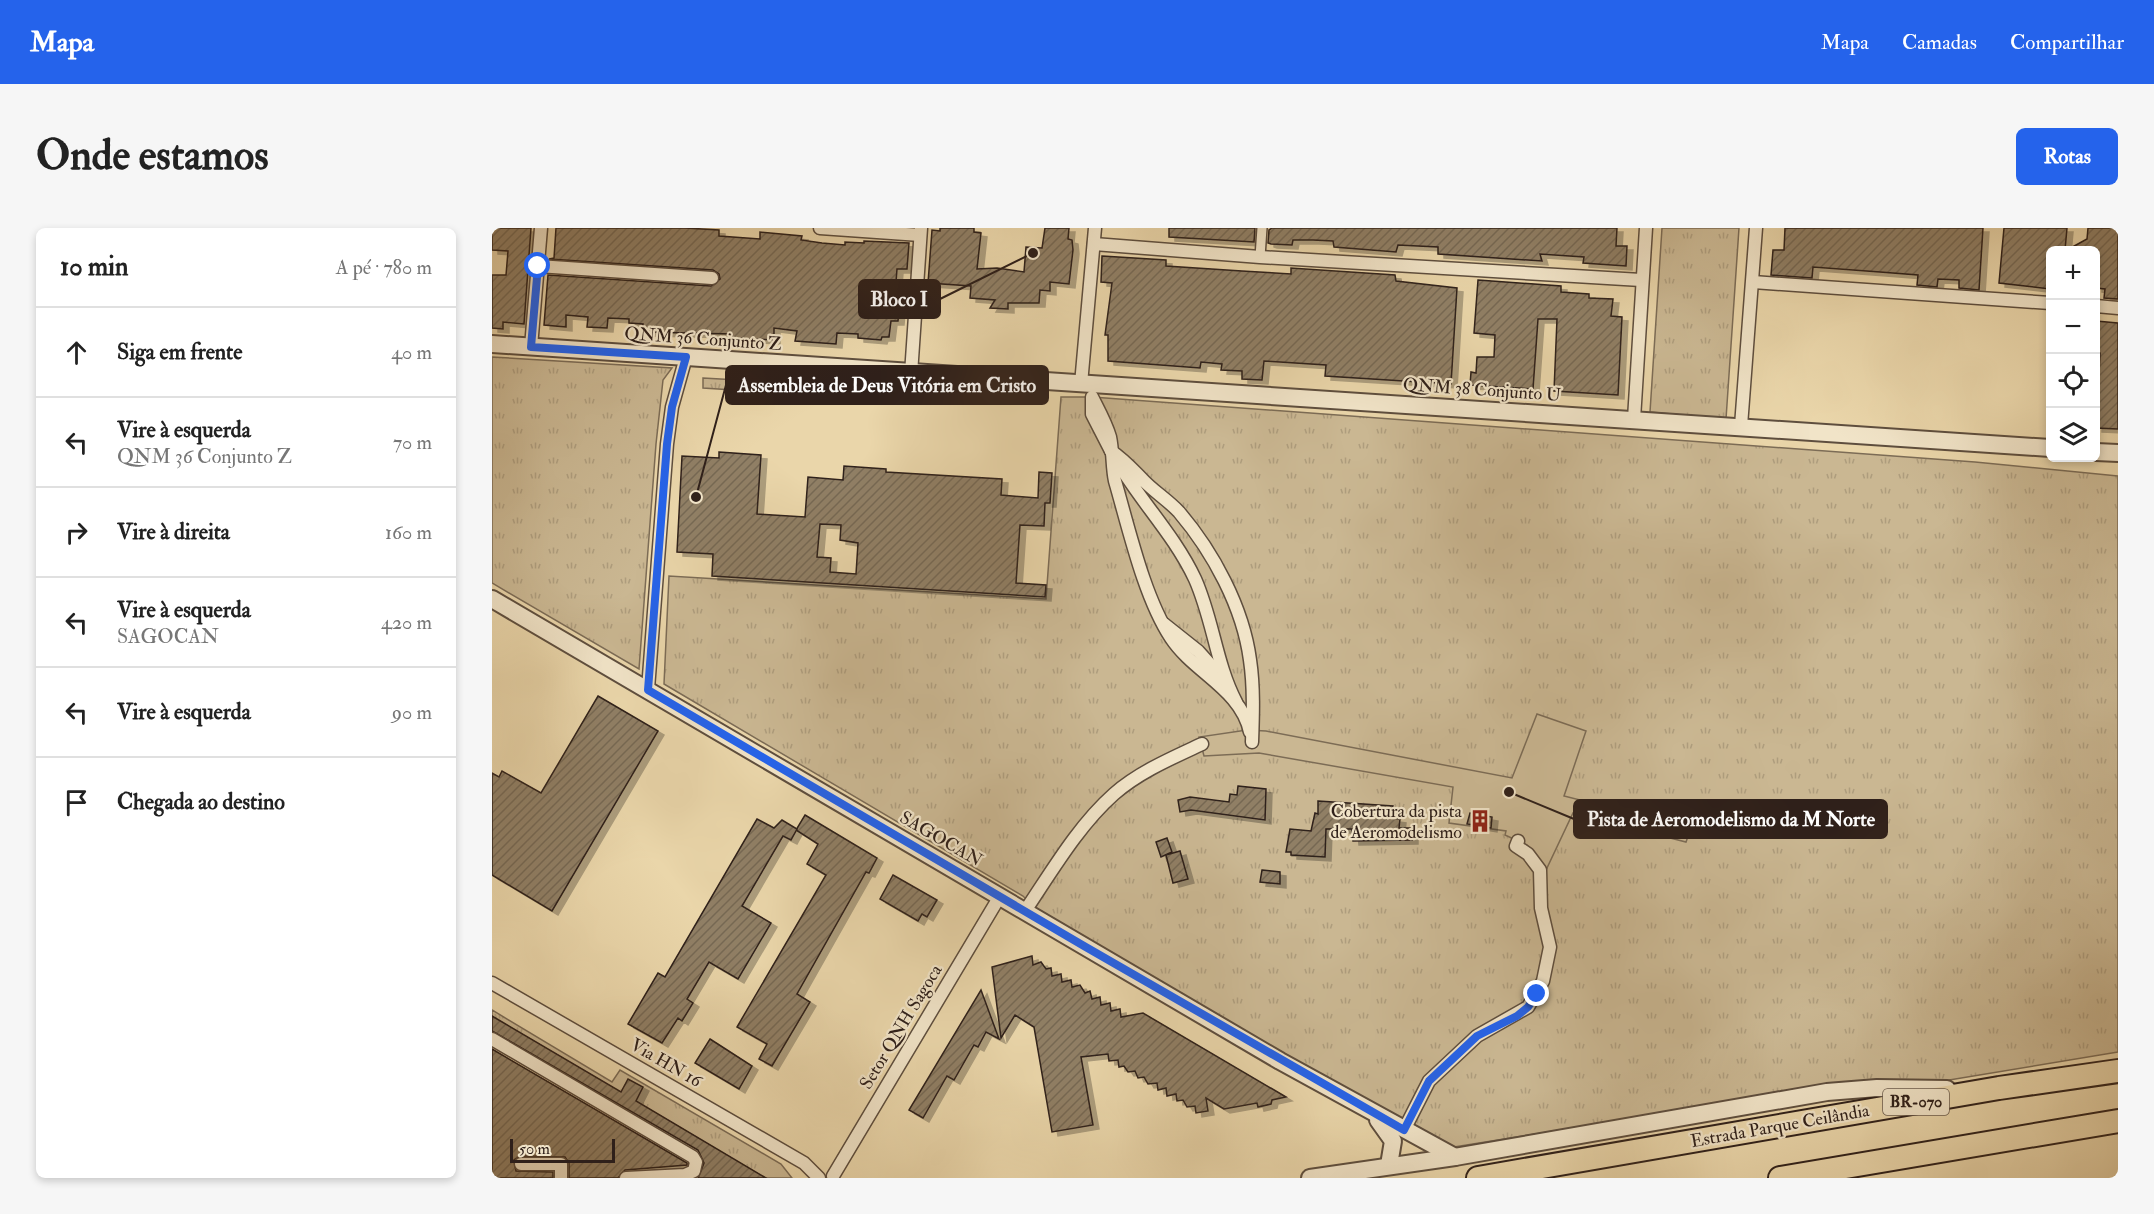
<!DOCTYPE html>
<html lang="pt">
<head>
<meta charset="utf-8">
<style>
	body { margin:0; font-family:"IM FELL Double Pica",serif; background:#f6f6f6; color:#222 }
	.controls { position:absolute; right:18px; top:18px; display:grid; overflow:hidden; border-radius:9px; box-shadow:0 3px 9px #0003 }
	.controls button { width:54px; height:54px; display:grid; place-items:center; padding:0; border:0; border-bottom:2px solid #e0e0e0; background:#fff; color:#222; font:30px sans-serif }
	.scale { position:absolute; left:18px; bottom:15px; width:105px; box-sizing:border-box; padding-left:6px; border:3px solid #2f201a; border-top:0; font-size:16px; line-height:21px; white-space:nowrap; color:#2f201a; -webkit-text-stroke:4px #f1e4c8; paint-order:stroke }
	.stop { position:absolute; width:18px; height:18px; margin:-14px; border:4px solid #2563eb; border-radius:50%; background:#fff }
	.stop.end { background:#2563eb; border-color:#fff; box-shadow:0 2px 6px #0008 }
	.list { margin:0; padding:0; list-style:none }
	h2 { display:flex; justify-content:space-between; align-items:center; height:78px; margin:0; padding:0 24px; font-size:26px }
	h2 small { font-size:20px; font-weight:400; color:#767676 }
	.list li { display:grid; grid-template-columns:39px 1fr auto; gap:18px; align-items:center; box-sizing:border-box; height:90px; padding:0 24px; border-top:2px solid #e0e0e0 }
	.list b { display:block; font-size:22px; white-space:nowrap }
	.list p { margin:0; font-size:20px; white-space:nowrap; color:#767676 }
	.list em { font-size:20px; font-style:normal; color:#767676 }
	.icon { flex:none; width:33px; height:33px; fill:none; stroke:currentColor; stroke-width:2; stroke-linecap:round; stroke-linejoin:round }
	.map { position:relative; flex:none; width:1626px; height:950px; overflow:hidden; border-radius:9px }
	header { display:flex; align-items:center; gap:36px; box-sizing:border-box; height:84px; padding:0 30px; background:#2563eb; color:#fff }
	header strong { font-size:28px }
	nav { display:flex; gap:33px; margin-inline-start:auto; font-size:21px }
	.intro { display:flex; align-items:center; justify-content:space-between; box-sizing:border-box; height:144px; padding:0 36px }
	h1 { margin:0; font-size:42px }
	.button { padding:15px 27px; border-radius:9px; background:#2563eb; color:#fff; font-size:21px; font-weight:700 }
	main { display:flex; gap:36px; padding:0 36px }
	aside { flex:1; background:#fff; border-radius:9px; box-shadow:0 3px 9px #0003 }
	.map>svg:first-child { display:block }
	.grass { fill:url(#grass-tufts); stroke:#7c6c56; stroke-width:1.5 }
	.pitch { fill:#cab792; stroke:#7c6c56; stroke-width:1.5 }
	.building { fill:url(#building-hatch); stroke:#2f201a; stroke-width:1.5; fill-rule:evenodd; filter:url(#shadow) }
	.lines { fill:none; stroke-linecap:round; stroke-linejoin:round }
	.pedestrian-casing { stroke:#5e4e3e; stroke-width:12 }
	.minor-casing { stroke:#5e4e3e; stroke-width:15 }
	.tertiary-casing { stroke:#5e4e3e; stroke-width:20 }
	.motorway-casing { stroke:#2f201a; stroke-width:26 }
	.pedestrian { stroke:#f1e4c8; stroke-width:9 }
	.minor { stroke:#f1e4c8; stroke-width:12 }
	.tertiary { stroke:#f1e4c8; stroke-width:16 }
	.motorway { stroke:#ead6aa; stroke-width:22 }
	.route { stroke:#2563eb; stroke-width:8 }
	.labels { text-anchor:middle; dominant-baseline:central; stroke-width:4.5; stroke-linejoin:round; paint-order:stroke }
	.shield { fill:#f1e4c8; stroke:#695b4e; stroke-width:1.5 }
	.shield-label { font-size:16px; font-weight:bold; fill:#2f201a }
	.street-label { font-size:18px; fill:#2f201a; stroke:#f1e4c8 }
	.poi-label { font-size:18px; fill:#2f201a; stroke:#f1e4c8; text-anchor:end }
	.leader { fill:none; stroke:#2f201a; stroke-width:2 }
	.callout-dot { fill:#2f201a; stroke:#f1e4c8; stroke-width:2 }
	.callout { fill:#2f201a; stroke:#2f201a; stroke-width:2 }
	.callout-label { font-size:20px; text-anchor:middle; font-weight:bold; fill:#fff }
</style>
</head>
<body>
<header>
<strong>Mapa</strong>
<nav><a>Mapa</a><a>Camadas</a><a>Compartilhar</a></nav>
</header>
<div class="intro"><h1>Onde estamos</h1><a class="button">Rotas</a></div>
<main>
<aside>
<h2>10 min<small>A pé · 780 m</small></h2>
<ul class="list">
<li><svg class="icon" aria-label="ahead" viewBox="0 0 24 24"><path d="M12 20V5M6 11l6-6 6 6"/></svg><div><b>Siga em frente</b></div><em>40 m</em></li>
<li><svg class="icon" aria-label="left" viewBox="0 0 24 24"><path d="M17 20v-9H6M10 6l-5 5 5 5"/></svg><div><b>Vire à esquerda</b><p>QNM 36 Conjunto Z</p></div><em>70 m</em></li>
<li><svg class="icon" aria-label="right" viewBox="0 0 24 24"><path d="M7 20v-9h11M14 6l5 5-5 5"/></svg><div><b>Vire à direita</b></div><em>160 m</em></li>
<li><svg class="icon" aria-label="left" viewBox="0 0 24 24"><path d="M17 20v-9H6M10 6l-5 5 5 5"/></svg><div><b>Vire à esquerda</b><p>SAGOCAN</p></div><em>420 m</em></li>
<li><svg class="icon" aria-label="left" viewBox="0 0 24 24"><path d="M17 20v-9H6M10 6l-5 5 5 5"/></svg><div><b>Vire à esquerda</b></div><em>90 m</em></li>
<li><svg class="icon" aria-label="arrive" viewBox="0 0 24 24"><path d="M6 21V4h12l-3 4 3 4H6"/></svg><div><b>Chegada ao destino</b></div></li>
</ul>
</aside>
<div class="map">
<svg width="1626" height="950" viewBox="0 0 1626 950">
	<defs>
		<pattern id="grass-tufts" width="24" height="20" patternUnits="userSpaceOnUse" patternTransform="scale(1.5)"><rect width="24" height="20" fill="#cab792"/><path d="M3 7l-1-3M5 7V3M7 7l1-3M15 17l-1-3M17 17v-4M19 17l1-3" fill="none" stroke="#ae9d7d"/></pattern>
		<pattern id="building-hatch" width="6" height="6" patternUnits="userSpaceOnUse" patternTransform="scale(1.5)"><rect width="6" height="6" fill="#907f65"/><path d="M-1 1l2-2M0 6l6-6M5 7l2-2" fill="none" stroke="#766852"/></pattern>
		<filter id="shadow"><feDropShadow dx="6" dy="4" stdDeviation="0" flood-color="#0004"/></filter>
	</defs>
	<rect width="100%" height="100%" fill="#ead6aa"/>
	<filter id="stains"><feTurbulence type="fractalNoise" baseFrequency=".00333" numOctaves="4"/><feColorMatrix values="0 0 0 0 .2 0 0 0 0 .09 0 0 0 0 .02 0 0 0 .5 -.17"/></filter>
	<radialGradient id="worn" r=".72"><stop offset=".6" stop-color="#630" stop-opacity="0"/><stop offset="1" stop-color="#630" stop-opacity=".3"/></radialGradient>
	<g class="grass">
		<polygon points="1170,0 1247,0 1234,191 1158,184"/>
		<polygon points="0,129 180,140 171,152 164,216 147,441 0,355"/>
		<polygon points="211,150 406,161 405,173 211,160"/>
		<polygon points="569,169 600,169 1483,234 1626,248 1626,824 1433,856 1365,855 962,919 915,898 542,679 531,668 172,456 177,348 554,371"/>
		<polygon points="0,782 120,854 128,842 289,936 300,950 269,950 0,790"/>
	</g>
	<polygon class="pitch" points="1045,486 1094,503 1072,568 1199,600 1194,614 1081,585 1054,642 1035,617 1013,607 1014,603 957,595 961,559 767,525 712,528 707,509 755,502 774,503 1020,550"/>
	<g class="building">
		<polygon points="0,0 39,0 32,96 11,94 11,101 0,100 0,47 14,47 16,23 0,22"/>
		<polygon points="64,0 193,0 227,2 227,8 268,11 268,4 310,8 309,12 330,15 353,17 353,14 372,15 372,13 417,15 415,41 405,41 403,67 408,67 406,93 399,93 397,109 390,109 389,112 366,110 366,106 345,105 344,116 303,113 305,103 282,100 282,112 240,110 240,106 150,104 151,96 137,95 137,91 116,90 115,100 95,99 96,89 74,87 74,99 52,97 56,47 219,58 228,51 227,46 221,42 57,31 62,30"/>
		<polygon points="448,0 482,0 482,4 489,5 485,41 505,40 532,44 534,19 550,20 553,0 577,0 576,11 580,12 581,22 577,56 558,54 558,63 548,62 547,75 516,75 516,81 498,80 503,72 478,70 479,58 436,55 440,2 448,3"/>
		<polygon points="677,0 763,0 762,14 677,9"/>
		<polygon points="780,0 1125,0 1124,18 1135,18 1134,38 1091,35 1092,29 1048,26 1050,33 946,26 946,19 906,17 904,24 842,19 841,13 821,12 801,12 800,17 779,16 776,15 777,2"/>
		<polygon points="1293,0 1491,0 1487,62 1467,60 1467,52 1446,51 1445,59 1425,57 1426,47 1388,44 1321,39 1320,50 1279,47 1281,22 1292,22"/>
		<polygon points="1512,0 1575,0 1573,22 1558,22 1558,61 1507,55"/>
		<polygon points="1596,0 1626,0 1626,71 1612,70 1613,61 1604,60 1604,22 1575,22 1595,11"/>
		<polygon points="610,28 674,32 674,38 750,43 799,46 799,40 903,47 904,53 965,60 959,156 833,148 834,137 788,134 772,133 770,152 750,151 750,143 729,142 730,136 709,134 708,140 616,133 616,107 613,107 620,55 609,54"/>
		<polygon points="986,52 1069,58 1069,64 1097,66 1097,70 1121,71 1119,88 1130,89 1126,167 1062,163 1065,91 1046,91 1041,161 978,157 979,144 984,145 985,129 1002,129 1003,107 982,105"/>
		<polygon points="1604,93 1626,95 1626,201 1604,200 1604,146 1607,146 1608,125 1604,124"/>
		<path d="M227,224L269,227L265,286L313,289L316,249L351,252L352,238L394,241V244L510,251L509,267L546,270L547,244L560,245L558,275H553L552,298L528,297L524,355L554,357L553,369L220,348L221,326L185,324L190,228L227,230ZM328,296L349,297L348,312L366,315L364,346L338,344L339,330L325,329Z"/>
		<polygon points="106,468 166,503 60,683 0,647 0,545 7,549 10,543 49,565"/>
		<polygon points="746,558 774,561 773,592 699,582 688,584 686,572 698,569 737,574 738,566 745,567"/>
		<polygon points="826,573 901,578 901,590 908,591 907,600 920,600 920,612 861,613 860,601 834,601 833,629 799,627 799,624 794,624 798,601 819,603 823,585 826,586"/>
		<polygon points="978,585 1000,589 999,600 975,596"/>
		<polygon points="313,587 385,630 377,645 374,644 305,766 318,774 280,838 267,831 275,816 245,799 334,647 315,636 326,616 304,602"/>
		<polygon points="265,591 282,600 290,592 305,601 299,612 291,608 250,678 279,695 246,751 217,734 195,771 201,775 190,793 186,790 170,815 136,796 166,745 173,749"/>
		<polygon points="675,610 680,624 669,629 664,614"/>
		<polygon points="688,623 696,651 681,655 674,627"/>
		<polygon points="770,642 788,644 788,656 768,654"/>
		<polygon points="401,647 445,672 435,689 430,686 426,693 388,671"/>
		<polygon points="540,728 541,737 549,734 554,741 559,740 560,748 569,746 570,754 579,752 580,759 588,757 593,765 598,763 600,771 608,769 609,777 618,775 619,783 628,781 629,789 651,785 794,869 780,872 779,876 766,879 765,875 732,881 714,870 716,883 704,885 703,878 695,879 691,872 685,873 684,866 675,868 674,860 666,862 665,855 656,856 652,849 646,850 643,843 636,844 632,838 627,839 626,832 617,833 616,826 589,829 601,897 560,904 542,799 523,787 509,810 500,739"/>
		<polygon points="489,762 507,811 494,804 486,819 482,817 462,852 455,848 431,890 417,882"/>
		<polygon points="0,788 129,864 136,851 151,859 144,873 274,950 206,950 212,935 206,922 0,803"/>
		<polygon points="218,811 260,838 247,861 203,835"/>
		<polygon points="0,821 195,935 195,937 133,942 126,950 77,950 77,935 73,929 29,928 22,932 24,943 61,944 61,950 0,950"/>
	</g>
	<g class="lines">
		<g class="pedestrian-casing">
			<polyline id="pedestrian" points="768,29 770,0"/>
		</g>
		<g class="minor-casing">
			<g id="minor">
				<polyline points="328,0 428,7"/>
				<polyline points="602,16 768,29 1149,52"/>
				<polyline points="46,38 220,50"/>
				<polyline points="1261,54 1558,75"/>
				<polyline points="1604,78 1626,80"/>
				<polyline points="39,119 49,0"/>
				<polyline points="419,146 429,0"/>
				<polyline points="589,156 603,0"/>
				<polyline points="1142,191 1154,0"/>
				<polyline points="1249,198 1264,0"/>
				<path d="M619,223L600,186V169C606,181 614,195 618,209C621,223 620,239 623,253C637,301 652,369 679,410C702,445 749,461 758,504"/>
				<polyline points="672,396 706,423 732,452"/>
				<polyline points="156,461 175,216 180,179 194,129"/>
				<path d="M744,474C724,436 721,391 703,351C681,304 643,268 619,223C632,232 639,240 650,251C661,263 676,272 687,284C721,324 751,379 758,432C762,459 761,487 760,514"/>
				<path d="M533,683C560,643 586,598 622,566C647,544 680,530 710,516"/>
				<polyline points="0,755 312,935 327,950"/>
				<polyline points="0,811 201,929 204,934 202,943 193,947 134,950"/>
				<polyline points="912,902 937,853 985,808 1036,779 1051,753 1058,719 1049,680 1048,642 1036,626 1024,618 1026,613"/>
				<polyline points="29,936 69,936 69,950"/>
				<polyline points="341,948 508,668"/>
			</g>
		</g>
		<g class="tertiary-casing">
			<g id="tertiary">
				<polyline points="0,116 1558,220"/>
				<polyline points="1604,224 1626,225"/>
				<polyline points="0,371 788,833 963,929"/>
				<polyline points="886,892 901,913 897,937"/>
				<polyline points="818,950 963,929 1335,864 1385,860 1455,861"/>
			</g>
		</g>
		<g class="motorway-casing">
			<g id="motorway">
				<polyline points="986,950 1507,860 1626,843"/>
				<polyline points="1288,950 1626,893"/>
			</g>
		</g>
		<use href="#pedestrian" class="pedestrian"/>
		<use href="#minor" class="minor"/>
		<use href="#tertiary" class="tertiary"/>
		<use href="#motorway" class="motorway"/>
	</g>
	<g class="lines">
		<polyline class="route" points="46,38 39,119 194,129 180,179 175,216 156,462 592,718 912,902 937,853 985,808 1025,788 1036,779 1045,766"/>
	</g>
	<defs>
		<g id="building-bare" transform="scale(1.8)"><path d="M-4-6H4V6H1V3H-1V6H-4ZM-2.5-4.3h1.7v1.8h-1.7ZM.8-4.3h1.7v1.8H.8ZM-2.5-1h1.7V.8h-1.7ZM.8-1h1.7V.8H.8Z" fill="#8f2418" stroke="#f1e4c8" stroke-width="2.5" paint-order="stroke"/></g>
	</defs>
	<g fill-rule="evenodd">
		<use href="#building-bare" x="988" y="593"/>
	</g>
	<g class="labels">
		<rect class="shield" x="1391" y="861" width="66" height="26" rx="4.5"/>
		<g class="shield-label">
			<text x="1424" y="874">BR-070</text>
		</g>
		<g class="street-label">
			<text transform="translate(211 111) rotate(4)">QNM 36 Conjunto Z</text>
			<text transform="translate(990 162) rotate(4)">QNM 38 Conjunto U</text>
			<text transform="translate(449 611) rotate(30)">SAGOCAN</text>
			<text transform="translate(409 799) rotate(-59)">Setor QNH Sagoca</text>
			<text transform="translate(174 835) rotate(30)">Via HN 16</text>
			<text transform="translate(1288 898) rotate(-10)">Estrada Parque Ceilândia</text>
		</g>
		<g class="poi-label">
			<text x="970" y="583">Cobertura da pista<tspan x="970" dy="21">de Aeromodelismo</tspan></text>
		</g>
	</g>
	<path class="leader" d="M541 25L448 71M204 269L234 157M1017 564L1082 591"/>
	<g class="callout-dot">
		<circle cx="541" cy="25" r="6"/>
		<circle cx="204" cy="269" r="6"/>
		<circle cx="1017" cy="564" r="6"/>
	</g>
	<g class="callout">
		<rect x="367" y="52" width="81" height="38" rx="6"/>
		<rect x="234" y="138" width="322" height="38" rx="6"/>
		<rect x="1082" y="572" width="313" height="38" rx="6"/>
	</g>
	<g class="callout-label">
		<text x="407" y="78">Bloco I</text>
		<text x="395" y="164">Assembleia de Deus Vitória em Cristo</text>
		<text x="1239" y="598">Pista de Aeromodelismo da M Norte</text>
	</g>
	<rect width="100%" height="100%" filter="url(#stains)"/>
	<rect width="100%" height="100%" fill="url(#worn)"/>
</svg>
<div class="controls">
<button>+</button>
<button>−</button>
<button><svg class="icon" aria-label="locate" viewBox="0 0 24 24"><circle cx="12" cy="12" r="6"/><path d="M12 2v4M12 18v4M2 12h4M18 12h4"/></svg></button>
<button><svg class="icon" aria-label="layers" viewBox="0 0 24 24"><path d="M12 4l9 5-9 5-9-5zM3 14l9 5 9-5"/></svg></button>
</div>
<div class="scale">50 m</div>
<div class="stop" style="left:46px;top:38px"></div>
<div class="stop end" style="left:1045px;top:766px"></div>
</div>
</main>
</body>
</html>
